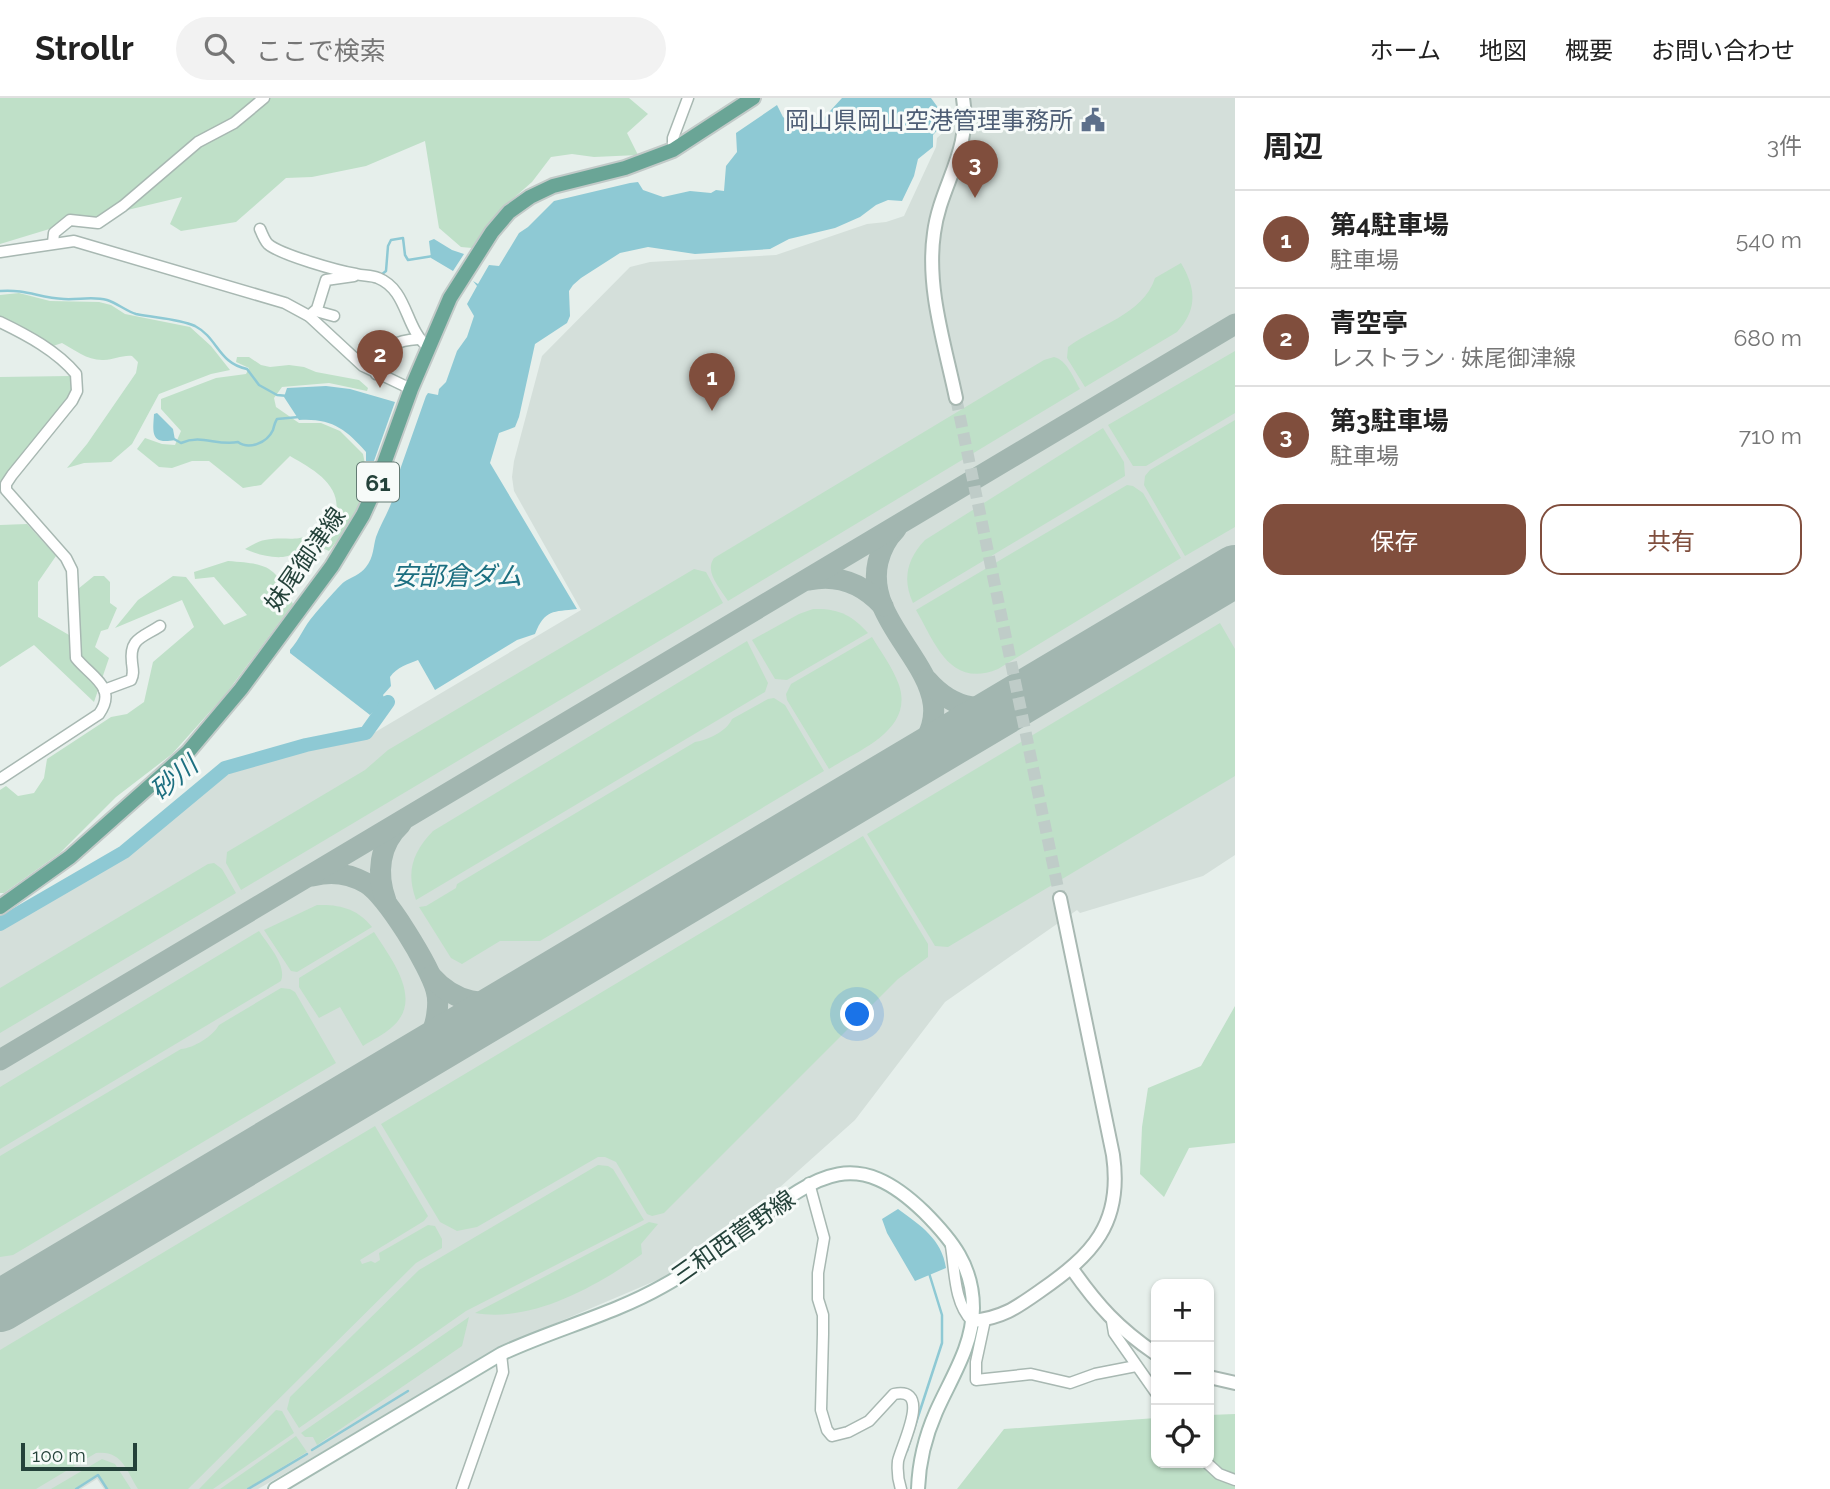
<!DOCTYPE html>
<html lang="ja">
<head>
<meta charset="utf-8">
<style>
	body { margin:0; font-family:Raleway,"Noto Sans JP",sans-serif; background:#f2f2f2; color:#222 }
	.controls { position:absolute; right:21px; bottom:21px; display:grid; overflow:hidden; border-radius:14px; box-shadow:0 2px 5px #0004 }
	.controls button { width:63px; height:63px; display:grid; place-items:center; padding:0; border:0; border-bottom:2px solid #e0e0e0; background:#fff; color:#222; font:35px sans-serif }
	.scale { position:absolute; left:21px; bottom:18px; width:116px; box-sizing:border-box; padding-left:7px; border:4px solid #24423a; border-top:0; font-size:19px; line-height:24px; white-space:nowrap; color:#24423a; -webkit-text-stroke:5px #f7fbf9; paint-order:stroke }
	.you { position:absolute; left:858px; top:917px; width:24px; height:24px; margin:-18px; border:5px solid #fff; border-radius:50%; background:#1a73e8; box-shadow:0 0 0 10px #1a73e833 }
	.badge { display:grid; place-items:center; width:46px; height:46px; border-radius:50%; background:#804e3d; color:#fff; font-size:23px; font-weight:700 }
	.pin { position:absolute; translate:-50% -58px; filter:drop-shadow(0 2px 4px #0008) }
	.pin::after { content:''; position:absolute; top:37px; width:24px; height:21px; background:inherit; clip-path:polygon(0 0,100% 0,50% 100%) }
	.list { margin:0; padding:0; list-style:none }
	h2 { display:flex; justify-content:space-between; align-items:center; height:91px; margin:0; padding:0 28px; font-size:30px }
	h2 small { font-size:23px; font-weight:400; color:#767676 }
	.list li { display:grid; grid-template-columns:46px 1fr auto; gap:21px; align-items:center; box-sizing:border-box; height:98px; padding:0 28px; border-top:2px solid #e0e0e0 }
	.list b { display:block; font-size:26px; white-space:nowrap }
	.list p { margin:0; font-size:23px; white-space:nowrap; color:#767676 }
	.list em { font-size:23px; font-style:normal; color:#767676 }
	.actions { display:flex; gap:14px; padding:21px 28px }
	.actions a { flex:1; padding:16px 0; border:2px solid #804e3d; border-radius:21px; text-align:center; font-size:24px; color:#804e3d }
	.actions .main { background:#804e3d; color:#fff }
	.icon { flex:none; width:38px; height:38px; fill:none; stroke:currentColor; stroke-width:2; stroke-linecap:round; stroke-linejoin:round }
	.map { position:relative; flex:none; width:1235px; height:1391px; overflow:hidden }
	header { display:flex; align-items:center; gap:42px; box-sizing:border-box; height:98px; padding:0 35px; background:#fff; border-bottom:2px solid #e0e0e0 }
	header strong { font-size:33px }
	nav { display:flex; gap:38px; margin-inline-start:auto; font-size:24px }
	.search { width:490px; height:63px; background:#f2f2f2; display:flex; align-items:center; gap:18px; box-sizing:border-box; padding:0 24px; border-radius:38px; color:#767676; font-size:26px }
	main { display:flex }
	aside { flex:1; background:#fff }
	.map>svg:first-child { display:block }
	.built { fill:#d4dfda }
	.green { fill:#bfe0c8 }
	.water { fill:#8ec9d4 }
	.lines { fill:none; stroke-linecap:round; stroke-linejoin:round }
	.stream { stroke:#8ec9d4; stroke-width:2.5 }
	.river { stroke:#8ec9d4; stroke-width:14 }
	.taxiway { stroke:#a2b6b0; stroke-width:21 }
	.runway { stroke:#a2b6b0; stroke-width:52 }
	.tertiary-tunnel { stroke:#bfccc8; stroke-width:12; stroke-dasharray:12 6; stroke-linecap:butt }
	.minor-casing { stroke:#a8b8b2; stroke-width:13 }
	.tertiary-casing { stroke:#a8b8b2; stroke-width:16 }
	.secondary-casing { stroke:#a4bbb3; stroke-width:16 }
	.primary-casing { stroke:#c2cac8; stroke-width:18 }
	.minor { stroke:#fff; stroke-width:10 }
	.tertiary { stroke:#fff; stroke-width:12 }
	.secondary { stroke:#fff; stroke-width:12 }
	.primary { stroke:#6aa596; stroke-width:14 }
	.labels { text-anchor:middle; dominant-baseline:central; stroke-width:6; stroke-linejoin:round; paint-order:stroke }
	.shield { fill:#f7fbf9; stroke:#637a73; stroke-width:2 }
	.shield-label { font-size:23px; font-weight:bold; fill:#24423a }
	.service-label { font-size:24px; fill:#4e5e75; stroke:#f7fbf9; text-anchor:end }
	.street-label { font-size:24px; fill:#24423a; stroke:#f7fbf9 }
	.water-label { font-size:26px; font-style:italic; fill:#1c6f80; stroke:#f7fbf9 }
</style>
</head>
<body>
<header>
<strong>Strollr</strong>
<div class="search"><svg class="icon" aria-label="search" viewBox="0 0 24 24"><circle cx="10" cy="10" r="6"/><path d="M15 15l6 6"/></svg>ここで検索</div>
<nav><a>ホーム</a><a>地図</a><a>概要</a><a>お問い合わせ</a></nav>
</header>
<main>
<div class="map">
<svg width="1235" height="1391" viewBox="0 0 1235 1391">
	<rect width="100%" height="100%" fill="#e6efeb"/>
	<polygon class="built" points="955,0 1235,0 1235,757 1203,778 1080,815 1077,812 945,904 855,1022 713,1149 662,1180 521,1240 258,1391 104,1391 97,1381 81,1391 0,1391 0,830 126,760 227,673 266,661 367,639 581,512 514,393 512,379 514,363 542,258 630,169 650,164 776,157 867,126 886,124 904,118 936,49 937,40 957,22"/>
	<g class="green">
		<polygon points="0,0 629,0 648,16 627,35 638,57 594,59 572,56 551,59 532,84 507,106 472,150 461,149 439,130 425,43 366,68 312,79 286,80 236,124 181,133 170,126 182,99 56,129 0,146"/>
		<path d="M1181,165C1195,189 1199,210 1177,234L1085,289L1067,260L1068,249C1097,227 1143,217 1155,180Z"/>
		<path d="M19,195L50,203L99,204L111,207L125,216L190,229L211,248L230,272L211,276L159,296L132,346L111,364L84,365L67,370L87,346L136,275L138,264L132,258C122,257 114,262 104,262C88,263 75,252 62,245L53,248L0,219V197Z"/>
		<polygon points="1235,253 1235,315 1146,368 1133,368 1108,327"/>
		<path d="M237,259H249L261,267L270,269L289,267L304,269L316,274L359,282L368,290L367,293L329,285L282,289L274,300L276,309L299,325H321L340,333L363,356L365,366L376,364C367,399 352,426 329,453C307,441 302,456 283,459C269,460 257,456 245,451C251,448 258,443 265,442C290,437 305,449 321,424H334C346,389 316,373 290,358L261,387L243,390L209,363H192L172,370L159,369L137,351L145,340L162,346L175,347L181,333L161,311V301L216,280L246,276L249,270L236,264Z"/>
		<path d="M1054,259C1067,262 1074,281 1080,291L728,503C720,490 704,474 714,460L1044,262Z"/>
		<polygon points="70,278 72,293 68,304 7,379 0,383 0,279"/>
		<polygon points="1235,322 1235,429 1185,458 1144,387 1145,378 1150,372"/>
		<path d="M1103,330L1124,364L1125,378L913,505C902,481 907,461 925,442Z"/>
		<path d="M1127,387L1133,388L1143,395L1181,460L998,571C950,591 935,545 916,512Z"/>
		<polygon points="27,426 56,458 38,484 38,519 69,537 80,537 78,491 94,478 104,478 110,484 110,505 117,510 108,531 101,533 95,549 109,560 94,604 34,547 0,569 0,427"/>
		<path d="M228,463C270,466 275,468 293,506L225,597L172,656L116,699L60,755L4,795H0V692L6,688L18,698L34,695L44,680L47,661L111,619L127,616L144,604L153,564L194,529L182,502L115,530L138,502L173,478L186,479L224,527L247,517L214,479L195,481L194,474Z"/>
		<polygon points="694,471 706,474 723,505 241,792 226,765 227,754 365,672 388,652"/>
		<path d="M813,511C838,510 852,517 868,535L787,582L775,581L752,542L799,516Z"/>
		<polygon points="1220,525 1235,551 1235,678 948,849 935,848 867,736"/>
		<path d="M872,539C881,554 893,570 899,587C914,632 859,652 829,671L787,602L786,596L791,586Z"/>
		<path d="M747,543L768,585L765,594L416,802C406,774 412,755 433,733Z"/>
		<path d="M774,600L785,607L824,673L540,843H500L462,866L451,860L419,809L426,808L456,790L457,786L695,644C708,642 727,633 732,621L768,601Z"/>
		<polygon points="863,738 928,846 928,859 898,881 664,1115 652,1118 647,1116 616,1064 605,1059 598,1059 477,1129 457,1133 440,1124 381,1026"/>
		<polygon points="214,765 222,771 236,795 0,935 0,890 208,766"/>
		<path d="M317,807C340,806 358,811 372,829L297,874L291,873L264,832Z"/>
		<path d="M259,833C268,847 287,867 281,883L0,1051V989Z"/>
		<path d="M374,834C391,861 425,902 391,930C383,937 372,942 363,948L340,909L319,920L299,889V880Z"/>
		<path d="M281,890L290,891L295,894L336,965L13,1157L0,1159V1058L181,951C194,950 213,938 219,927Z"/>
		<polygon points="1235,908 1235,1045 1189,1050 1164,1099 1140,1076 1142,1029 1148,990 1201,968"/>
		<path d="M375,1028L428,1118L424,1123L360,1162L362,1166L371,1163L375,1165L380,1162L379,1155L428,1127L435,1128L442,1141V1150L416,1165L188,1391H138C126,1372 122,1352 96,1355L36,1391H0V1252Z"/>
		<polygon points="598,1067 608,1068 613,1071 644,1122 466,1213 299,1330 287,1311 290,1299 419,1172"/>
		<path d="M649,1124L658,1126L641,1146L642,1156C597,1188 532,1225 475,1215Z"/>
		<polygon points="469,1219 462,1248 317,1347 313,1339 305,1339 301,1335"/>
		<polygon points="276,1312 282,1313 294,1335 213,1391 199,1391"/>
		<polygon points="1235,1316 1235,1391 957,1391 1004,1331 1156,1320 1156,1365 1209,1365 1209,1317"/>
		<polygon points="296,1338 307,1354 246,1391 220,1391"/>
		<polygon points="102,1361 115,1366 131,1391 108,1391 98,1376 74,1391 51,1391"/>
	</g>
	<g class="water">
		<path d="M842,0H931L939,11L942,27L933,37V49L918,61L914,78L902,103L888,102L876,107L860,119L835,130L789,141L770,151L695,156L648,149L620,155L581,180L573,187L569,193L570,218L567,225L535,246L519,319L515,329L499,335L490,365L577,511C553,514 545,511 535,536L517,542L435,592L418,562C408,566 397,569 390,579L391,588L383,597L385,601L370,617L290,555V552C300,541 304,528 314,517C320,510 338,489 344,484C351,479 360,477 366,469C374,459 373,449 376,439C383,420 396,403 396,383L426,298L428,295L438,297L439,291L446,284L457,253L467,239L474,218L467,206L477,188L473,183L478,186L489,167L499,168L519,135L528,129L554,103L630,85L638,84L643,92L663,99L690,93L711,95L716,92L724,93L726,68L737,54L736,35L777,7L783,19L797,30L820,24Z"/>
		<polygon points="434,141 452,152 464,156 453,173 431,160 429,143"/>
		<path d="M326,288L350,291L395,304L374,363H366V354C346,331 331,320 299,322L284,299L287,290Z"/>
		<path d="M157,315L173,331L175,342C150,347 153,334 154,316Z"/>
		<path d="M898,1111C920,1127 942,1141 946,1170L915,1183L887,1135L882,1121Z"/>
	</g>
	<g class="lines">
		<g class="stream">
			<polyline points="381,177 386,173 388,148 391,142 403,140 405,157 408,162 433,158"/>
			<path d="M0,193C27,191 39,200 64,201C78,202 93,198 107,202C117,205 126,213 136,216C155,220 177,220 195,228C218,240 218,265 247,271L259,287L277,297L288,298"/>
			<path d="M174,341L181,345C202,336 216,348 238,344C249,352 267,345 273,332C274,328 275,324 277,321L299,319"/>
			<polyline points="913,1334 942,1245 942,1217 929,1175"/>
			<polyline points="312,1352 408,1293"/>
			<polyline points="907,1353 911,1340"/>
			<polyline points="76,1391 98,1377 107,1391"/>
			<polyline points="248,1391 307,1356"/>
		</g>
		<polyline class="river" points="0,826 124,754 225,670 306,647 366,635 388,604"/>
		<g class="taxiway">
			<path d="M896,431C887,440 881,451 878,464C860,541 993,590 901,672"/>
			<path d="M809,482C838,476 863,486 883,508"/>
			<path d="M927,582C955,614 984,615 1021,600"/>
			<path d="M313,778C331,773 350,776 366,785C386,796 430,869 436,892C438,899 438,907 437,914C435,937 422,953 405,968"/>
			<path d="M386,803C376,776 379,746 401,726"/>
			<path d="M431,878C455,905 484,910 518,899"/>
			<polyline points="0,962 1235,226"/>
			<polyline points="0,1195 23,1194"/>
		</g>
		<polyline class="runway" points="0,1208 1235,473"/>
		<polyline class="tertiary-tunnel" points="956,300 1060,800"/>
		<g class="minor-casing">
			<g id="minor">
				<polyline points="673,52 673,40 688,0"/>
				<path d="M260,131C262,136 265,143 268,146C281,157 338,173 356,176C363,178 371,177 378,180C408,192 405,231 428,249"/>
				<polyline points="53,145 54,135 70,122 98,125 123,108 198,44 234,25 264,0"/>
				<polyline points="0,154 74,143 285,205 309,218 363,268 411,291"/>
				<polyline points="316,213 334,218"/>
				<polyline points="309,218 317,211 326,182 354,178"/>
				<path d="M0,224C27,237 57,253 76,276L77,293L72,303L12,377L6,386V392L66,460L72,472L76,560C91,579 118,589 99,616L0,681"/>
				<path d="M376,276C390,251 387,243 418,241"/>
				<path d="M104,592L131,582C134,576 133,572 132,565C129,540 142,540 160,528"/>
				<path d="M809,1085L824,1140L818,1175V1201L823,1217V1236L821,1312L827,1332L832,1338L848,1334L869,1323L894,1296C933,1288 901,1348 898,1363C897,1373 898,1382 901,1391"/>
				<path d="M951,1148C955,1173 954,1205 972,1223"/>
				<polyline points="985,1222 976,1264 976,1282 1031,1276 1070,1285 1095,1276 1136,1268"/>
				<polyline points="1112,1223 1114,1235 1156,1295"/>
				<polyline points="1207,1365 1219,1376 1235,1382"/>
				<polyline points="462,1391 503,1274 501,1256"/>
			</g>
		</g>
		<g class="tertiary-casing">
			<g id="tertiary">
				<path d="M956,300C945,247 926,190 934,135C940,87 972,53 963,0"/>
				<path d="M1072,1171C1098,1208 1118,1230 1156,1256"/>
				<path d="M972,1223C1002,1220 1016,1210 1040,1193C1092,1157 1123,1126 1113,1057L1060,800"/>
				<polyline points="1209,1279 1235,1285"/>
			</g>
		</g>
		<g class="secondary-casing">
			<path id="secondary" d="M275,1391L501,1256C554,1231 612,1217 663,1188C696,1170 725,1148 754,1125C819,1075 857,1049 924,1114C952,1142 973,1168 973,1210C973,1248 951,1280 936,1314C925,1339 919,1364 918,1391"/>
		</g>
		<g class="primary-casing">
			<polyline id="primary" points="0,809 70,759 188,654 241,591 332,468 363,417 374,393 411,291 450,200 492,134 509,114 530,99 553,88 625,70 673,52 753,0"/>
		</g>
		<use href="#minor" class="minor"/>
		<use href="#tertiary" class="tertiary"/>
		<use href="#secondary" class="secondary"/>
		<use href="#primary" class="primary"/>
	</g>
	<defs>
		<g id="civic-bare" transform="scale(1.89)"><path d="M-.6-6.5H3V-4.5H.6V-3L4-1V1h2V6H-6V1h2V-1L-.6-3ZM-1.2 2.5V6h2.4V2.5Z" fill="#5c6f8a" stroke="#f7fbf9" stroke-width="2.5" paint-order="stroke"/></g>
	</defs>
	<g fill-rule="evenodd">
		<use href="#civic-bare" x="1093" y="22"/>
	</g>
	<g class="labels">
		<rect class="shield" x="357" y="364.5" width="42" height="39" rx="5"/>
		<g class="shield-label">
			<text x="378" y="384">61</text>
		</g>
		<g class="service-label">
			<text x="1073" y="22">岡山県岡山空港管理事務所</text>
		</g>
		<g class="street-label">
			<text transform="translate(305 461) rotate(-55)">妹尾御津線</text>
			<text transform="translate(733 1139) rotate(-35)">三和西菅野線</text>
		</g>
		<g class="water-label">
			<text x="457" y="478">安部倉ダム</text>
			<text transform="translate(174 680) rotate(-40)">砂川</text>
		</g>
	</g>
</svg>
<div class="controls">
<button>+</button>
<button>−</button>
<button><svg class="icon" aria-label="locate" viewBox="0 0 24 24"><circle cx="12" cy="12" r="6"/><path d="M12 2v4M12 18v4M2 12h4M18 12h4"/></svg></button>
</div>
<div class="scale">100 m</div>
<div class="you"></div>
<div class="pin badge" style="left:712px;top:313px">1</div>
<div class="pin badge" style="left:380px;top:290px">2</div>
<div class="pin badge" style="left:975px;top:100px">3</div>
</div>
<aside>
<h2>周辺<small>3件</small></h2>
<ul class="list">
<li><span class="badge">1</span><div><b>第4駐車場</b><p>駐車場</p></div><em>540 m</em></li>
<li><span class="badge">2</span><div><b>青空亭</b><p>レストラン · 妹尾御津線</p></div><em>680 m</em></li>
<li><span class="badge">3</span><div><b>第3駐車場</b><p>駐車場</p></div><em>710 m</em></li>
</ul>
<div class="actions"><a class="main">保存</a><a>共有</a></div>
</aside>
</main>
</body>
</html>
